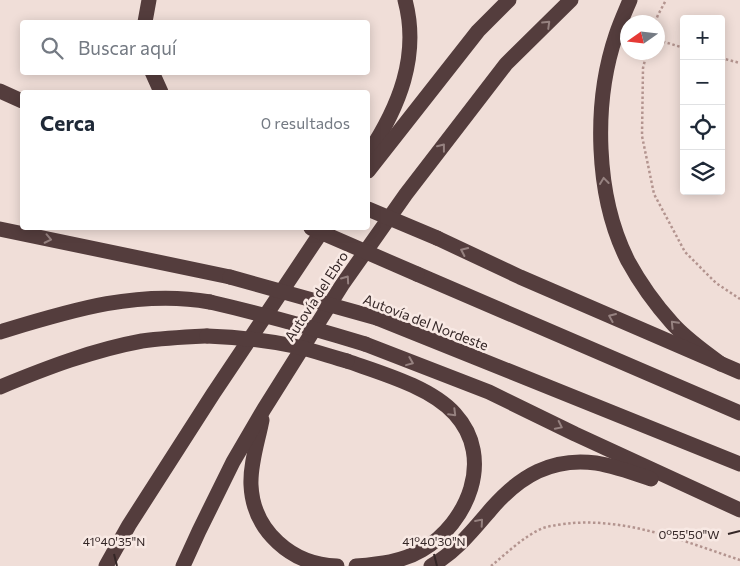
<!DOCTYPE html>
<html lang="es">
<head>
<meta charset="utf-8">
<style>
	body { margin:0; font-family:Commissioner,sans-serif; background:#f6f6f7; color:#1f2937 }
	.controls { position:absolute; right:15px; top:15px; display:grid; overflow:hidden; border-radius:5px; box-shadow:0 2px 12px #0003 }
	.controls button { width:45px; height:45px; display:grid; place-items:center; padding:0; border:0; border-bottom:1px solid #e0e1e3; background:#fff; color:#1f2937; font:25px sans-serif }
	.compass { position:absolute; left:620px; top:15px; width:45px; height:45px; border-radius:50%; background:#fff; box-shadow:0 2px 12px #0003; rotate:256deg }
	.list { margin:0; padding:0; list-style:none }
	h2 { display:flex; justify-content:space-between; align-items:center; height:65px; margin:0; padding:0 20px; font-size:21px }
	h2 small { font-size:16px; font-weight:400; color:#747a83 }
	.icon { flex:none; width:28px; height:28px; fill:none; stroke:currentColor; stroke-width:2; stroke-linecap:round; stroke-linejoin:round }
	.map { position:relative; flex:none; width:740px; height:566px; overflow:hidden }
	.search { position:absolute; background:#fff; box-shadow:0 2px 12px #0003; left:20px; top:20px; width:350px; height:55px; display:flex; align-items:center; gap:12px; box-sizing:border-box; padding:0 18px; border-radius:5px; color:#747a83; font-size:19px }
	.panel { position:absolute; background:#fff; box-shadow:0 2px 12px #0003; left:20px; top:90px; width:350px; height:140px; border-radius:5px }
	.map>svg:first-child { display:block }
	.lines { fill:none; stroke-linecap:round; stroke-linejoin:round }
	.path { stroke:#b3948f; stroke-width:2.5; stroke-dasharray:2.5 2.5; stroke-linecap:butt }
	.motorway { stroke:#543d3d; stroke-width:15 }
	.motorway-bridge { stroke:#543d3d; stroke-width:15 }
	.oneway { stroke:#968280 }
	.ticks { fill:none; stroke:#342626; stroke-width:2 }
	.labels { text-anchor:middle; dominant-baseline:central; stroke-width:5; stroke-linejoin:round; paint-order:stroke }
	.street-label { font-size:14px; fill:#342626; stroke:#f8e9e4 }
	.ticks-label { font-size:12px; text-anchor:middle; fill:#342626; stroke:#f8e9e4; stroke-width:5; stroke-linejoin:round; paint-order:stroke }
</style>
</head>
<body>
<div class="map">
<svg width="740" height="566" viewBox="0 0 740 566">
	<rect width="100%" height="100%" fill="#f0ded8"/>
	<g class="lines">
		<g class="path">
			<polyline points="655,22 658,15 666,0"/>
			<polyline points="658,40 684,48"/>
			<polyline points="647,52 643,68 642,136 654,194 685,252 716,283 740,299"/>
			<polyline points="721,58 740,63"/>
			<path d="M491,566C507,553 524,536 543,528C553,525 564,524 573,523C631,519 686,542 740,560"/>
		</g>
		<g class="motorway">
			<path d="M630,0C625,12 620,23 616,35C593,103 595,196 628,261C640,283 655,304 672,323C686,339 704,351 721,364"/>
			<polyline points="145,22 149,0"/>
			<polyline points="152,72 161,92"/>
			<polyline points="0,91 22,101"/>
			<path d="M368,154C399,107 420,56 405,0"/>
			<polyline points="368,171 478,31 509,0"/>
			<polyline points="0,229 230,277"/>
			<polyline points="437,238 520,277 740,372"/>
			<polyline points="417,274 740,413"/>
			<polyline points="377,318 740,464"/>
			<path d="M0,332C69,311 138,289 210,302"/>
			<polyline points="365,344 489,392 575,434 740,510"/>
			<path d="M347,361C381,373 431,387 455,414C495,458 468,523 422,550C402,562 379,564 356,566"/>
			<path d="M0,387C46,368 93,350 142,341C164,338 186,337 207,336"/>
			<path d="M262,420C258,441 250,464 251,485C253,531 292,565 337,566"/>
			<polyline points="106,566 129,525 213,394 324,228"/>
			<polyline points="183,566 199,531 233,462 264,409 342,285 406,194 506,64 571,0"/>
			<path d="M431,566C457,551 473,530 492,508C520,476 552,457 596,463C615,466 634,473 651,479"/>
		</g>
		<g class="motorway-bridge">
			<polyline points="368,209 437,238"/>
			<polyline points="311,228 417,274"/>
			<polyline points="230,277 377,318"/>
			<path d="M210,302C262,314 313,328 365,344"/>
			<path d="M207,336C236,337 265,340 294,346C312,350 329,356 347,361"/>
		</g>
	</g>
	<defs><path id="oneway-chevron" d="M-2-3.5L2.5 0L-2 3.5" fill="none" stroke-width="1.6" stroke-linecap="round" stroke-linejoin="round" transform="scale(1.25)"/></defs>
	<g class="oneway">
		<use href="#oneway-chevron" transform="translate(547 24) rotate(-44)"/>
		<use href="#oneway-chevron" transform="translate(442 147) rotate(-52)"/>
		<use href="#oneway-chevron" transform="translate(604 181) rotate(-97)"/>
		<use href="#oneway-chevron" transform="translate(48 239) rotate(12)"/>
		<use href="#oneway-chevron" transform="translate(464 251) rotate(-155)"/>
		<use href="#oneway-chevron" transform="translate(346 279) rotate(-55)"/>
		<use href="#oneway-chevron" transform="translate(612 317) rotate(-157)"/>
		<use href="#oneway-chevron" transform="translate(674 324) rotate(-134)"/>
		<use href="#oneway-chevron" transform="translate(410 362) rotate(22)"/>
		<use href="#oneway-chevron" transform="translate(453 413) rotate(45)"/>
		<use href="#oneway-chevron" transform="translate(559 426) rotate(26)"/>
		<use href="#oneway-chevron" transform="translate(480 522) rotate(-49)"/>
	</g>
	<path class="ticks" d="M728,534L740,531M114,554L117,566M434,554L437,566"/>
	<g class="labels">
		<g class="street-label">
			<text transform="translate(316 296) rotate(-57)">Autovía del Ebro</text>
			<text transform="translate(426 322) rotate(21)">Autovía del Nordeste</text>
		</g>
	</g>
	<g class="ticks-label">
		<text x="689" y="539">0°55'50"W</text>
		<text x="114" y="546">41°40'35"N</text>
		<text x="434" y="546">41°40'30"N</text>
	</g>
</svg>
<div class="controls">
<button>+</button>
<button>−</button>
<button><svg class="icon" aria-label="locate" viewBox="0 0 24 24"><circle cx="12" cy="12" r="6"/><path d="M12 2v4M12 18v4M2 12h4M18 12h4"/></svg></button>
<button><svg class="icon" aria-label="layers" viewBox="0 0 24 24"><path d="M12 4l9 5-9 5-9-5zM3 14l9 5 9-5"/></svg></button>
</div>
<svg class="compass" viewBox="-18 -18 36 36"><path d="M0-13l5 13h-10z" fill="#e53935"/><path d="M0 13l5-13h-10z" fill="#747a83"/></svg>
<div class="search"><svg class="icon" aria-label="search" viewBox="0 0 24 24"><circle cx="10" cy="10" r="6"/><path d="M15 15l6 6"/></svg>Buscar aquí</div>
<section class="panel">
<h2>Cerca<small>0 resultados</small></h2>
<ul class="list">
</ul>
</section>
</div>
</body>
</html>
